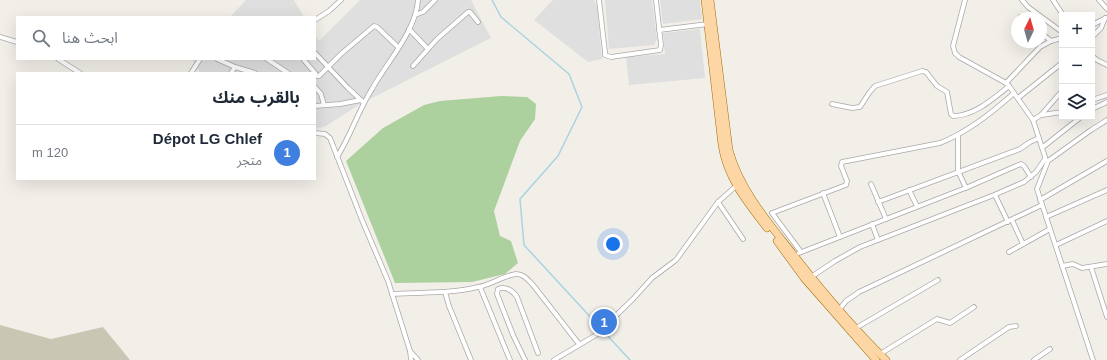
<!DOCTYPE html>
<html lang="ar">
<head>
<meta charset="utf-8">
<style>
	body { margin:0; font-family:Arial,"Noto Sans Arabic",sans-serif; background:#f6f6f7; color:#1f2937; direction:rtl }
	.controls { position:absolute; right:12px; top:12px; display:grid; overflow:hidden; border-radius:0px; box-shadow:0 4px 16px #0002 }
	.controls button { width:36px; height:36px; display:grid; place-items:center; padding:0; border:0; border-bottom:1px solid #e0e1e3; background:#fff; color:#1f2937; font:20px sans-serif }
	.compass { position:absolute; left:1011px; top:12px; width:36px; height:36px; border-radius:50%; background:#fff; box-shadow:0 4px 16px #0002; rotate:5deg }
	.you { position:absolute; left:613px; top:244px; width:14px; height:14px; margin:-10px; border:3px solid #fff; border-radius:50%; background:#1a73e8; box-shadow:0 0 0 6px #1a73e833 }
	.badge { display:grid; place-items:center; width:26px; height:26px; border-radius:50%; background:#d40000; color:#fff; font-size:13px; font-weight:700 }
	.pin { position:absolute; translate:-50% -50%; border:2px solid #fff; box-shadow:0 1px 4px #0006 }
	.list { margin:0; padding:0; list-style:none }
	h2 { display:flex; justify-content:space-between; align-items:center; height:52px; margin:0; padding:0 16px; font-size:17px }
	h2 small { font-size:13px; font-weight:400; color:#747a83 }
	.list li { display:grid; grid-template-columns:26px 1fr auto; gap:12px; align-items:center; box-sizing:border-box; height:56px; padding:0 16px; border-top:1px solid #e0e1e3 }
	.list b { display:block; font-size:15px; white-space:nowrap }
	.list p { margin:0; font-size:13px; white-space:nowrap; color:#747a83 }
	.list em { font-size:13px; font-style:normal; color:#747a83 }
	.icon { flex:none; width:22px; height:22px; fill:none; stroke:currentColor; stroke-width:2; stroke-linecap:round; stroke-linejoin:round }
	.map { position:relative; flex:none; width:1107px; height:360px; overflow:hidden; direction:ltr }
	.search { position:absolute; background:#fff; box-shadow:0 4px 16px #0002; left:16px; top:16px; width:300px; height:44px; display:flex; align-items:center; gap:10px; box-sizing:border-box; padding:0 14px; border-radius:0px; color:#747a83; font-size:15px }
	.panel { position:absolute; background:#fff; box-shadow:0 4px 16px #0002; left:16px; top:72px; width:300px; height:108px; border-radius:0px; direction:rtl }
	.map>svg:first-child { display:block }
	.residential { fill:#e0dfdf }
	.construction { fill:#c7c7b4 }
	.forest { fill:#add19e }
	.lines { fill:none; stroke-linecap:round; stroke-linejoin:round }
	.stream { stroke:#aad3df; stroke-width:1.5 }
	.street-casing { stroke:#a9a9a9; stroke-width:5.5 }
	.primary-casing { stroke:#a06b00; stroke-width:8 }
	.street { stroke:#fff; stroke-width:4 }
	.primary { stroke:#fcd6a4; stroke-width:7 }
</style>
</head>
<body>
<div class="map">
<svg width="1107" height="360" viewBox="0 0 1107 360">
	<rect width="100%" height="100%" fill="#f2efe9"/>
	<g class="residential">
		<polygon points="246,0 294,0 304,17 230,17"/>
		<polygon points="360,0 471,0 491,38 360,104 326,126 315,129 315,73 200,73 192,59 315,59 315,35 319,41"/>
		<polygon points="553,0 594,0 597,6 602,59 588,62 534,20"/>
		<polygon points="605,0 652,0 657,39 654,45 609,49"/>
		<polygon points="660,0 700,0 702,19 663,24"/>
		<polygon points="700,29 705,78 629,85 626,57 665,54 663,33"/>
	</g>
	<polygon class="construction" points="0,325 51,339 103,327 130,360 0,360"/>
	<polygon class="forest" points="501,96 527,97 536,104 535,119 520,141 494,211 500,236 511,241 518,263 505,274 472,282 395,283 346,161 383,128 424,105 440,101"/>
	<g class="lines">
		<polyline class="stream" points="492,0 501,17 569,74 582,107 558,156 520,199 524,245 630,360"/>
		<g class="street-casing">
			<g id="street">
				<polyline points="599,0 605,52 605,55 611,57 660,50 661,45 656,0"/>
				<polyline points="965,0 953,46 955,53 959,57 1006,83 1009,86 1033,120 1046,160"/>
				<polyline points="1022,0 1028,7 1062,32"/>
				<polyline points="1053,0 1063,15"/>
				<polyline points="1099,0 1107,9"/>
				<polyline points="415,15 423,12 435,0"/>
				<polyline points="1020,17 1021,18"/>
				<polyline points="315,20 329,11 341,0"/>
				<polyline points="1092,25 1106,18"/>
				<polyline points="409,29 428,49"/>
				<polyline points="659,30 708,24"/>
				<polyline points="1041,33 1051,41"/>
				<polyline points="0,37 17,42"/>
				<polyline points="1092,37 1101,28 1105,18"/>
				<polyline points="315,53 348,88 364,103"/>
				<polyline points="1092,56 1097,60 1107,65"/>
				<polyline points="58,59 80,73"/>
				<polyline points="217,59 235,67 255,73"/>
				<polyline points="267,59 288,73"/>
				<polyline points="303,59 315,73"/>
				<polyline points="413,66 437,39 468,12 470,12 478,22"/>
				<polyline points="191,73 200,59"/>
				<polyline points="231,73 235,67"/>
				<polyline points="315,73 317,76 319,76 341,54 374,26 377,27 398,47"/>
				<polyline points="1006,83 1040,47 1051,41 1062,38"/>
				<polyline points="315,87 321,94 324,105"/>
				<polyline points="1018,98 1062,63"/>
				<polyline points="1092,100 1107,95"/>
				<path d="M832,104L852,108L860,107L869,93L875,86L922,71L926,72L937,86L947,92L951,114L953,116C974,116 993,99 1009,86"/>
				<polyline points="315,106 340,104 361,100"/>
				<polyline points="1092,109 1107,102"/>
				<polyline points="1042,115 1062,112"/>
				<polyline points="1033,120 1041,115 1062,91"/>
				<polyline points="315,133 325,134 330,138 362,220 388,281 410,351 411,360"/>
				<polyline points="958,135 958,171 966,188"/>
				<polyline points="1043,147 1081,117"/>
				<path d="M337,157C351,135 358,111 372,89C387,62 416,31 418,0"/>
				<polyline points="871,184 886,219"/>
				<polyline points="909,190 917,206"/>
				<polyline points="823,193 840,237"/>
				<polyline points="995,195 1008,222"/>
				<polyline points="1040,200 1107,161"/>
				<polyline points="718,202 743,239"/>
				<polyline points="878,202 1020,149 1030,142 1039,138"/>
				<polyline points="1046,217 1107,190"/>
				<polyline points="1012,220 1023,244"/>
				<polyline points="872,224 878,240"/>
				<polyline points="1056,245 1107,221"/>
				<path d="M801,252L772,213L846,185L847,181L841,166L842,162L940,143C968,132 992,113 1014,93"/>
				<polyline points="1009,252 1050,229"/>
				<polyline points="799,253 968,187 1016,166 1021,164 1024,166 1031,177"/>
				<polyline points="1062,266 1073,264 1082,268 1107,264"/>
				<polyline points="1091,267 1107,317"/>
				<polyline points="811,277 835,261 860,247 994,195 1024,182 1036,172 1045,159"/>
				<polyline points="480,287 510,360"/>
				<polyline points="445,292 449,306 471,360"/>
				<path d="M392,294C421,292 450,294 478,287C491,285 502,276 516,274C524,274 528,280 533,285L579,344"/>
				<polyline points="839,310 846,301 859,292 1042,205"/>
				<polyline points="856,328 938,280"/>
				<polyline points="410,351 418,360"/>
				<polyline points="880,354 937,319 950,323 974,307"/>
				<path d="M525,360L513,335L497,294L498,289C506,286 512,290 517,297L538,353"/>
				<polyline points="554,360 596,335 633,299 652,278 676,260 718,202 736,186"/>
				<polyline points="960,360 1009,327 1016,326"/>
				<polyline points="1034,360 1050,349"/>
				<polyline points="1093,360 1037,189 1048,161 1091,130 1107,120"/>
			</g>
		</g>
		<g class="primary-casing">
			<g id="primary">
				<path d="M705,0L722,145C727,178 747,202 767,228"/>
				<path d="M710,0L729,150C740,190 768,222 793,254C822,291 852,327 886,360"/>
				<polyline points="777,241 804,278 876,360"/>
			</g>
		</g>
		<use href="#street" class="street"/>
		<use href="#primary" class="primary"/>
	</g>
</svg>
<div class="controls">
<button>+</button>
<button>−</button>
<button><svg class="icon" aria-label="layers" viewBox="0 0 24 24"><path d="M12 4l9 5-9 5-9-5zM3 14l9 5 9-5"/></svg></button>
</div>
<svg class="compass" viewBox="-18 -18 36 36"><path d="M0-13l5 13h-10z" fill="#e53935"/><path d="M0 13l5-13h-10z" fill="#747a83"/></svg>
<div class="you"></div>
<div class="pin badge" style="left:604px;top:322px;background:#3f7fe0">1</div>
<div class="search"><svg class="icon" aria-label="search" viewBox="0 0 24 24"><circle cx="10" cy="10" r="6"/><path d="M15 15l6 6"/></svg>ابحث هنا</div>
<section class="panel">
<h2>بالقرب منك<small></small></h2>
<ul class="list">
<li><span class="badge" style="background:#3f7fe0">1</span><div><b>Dépot LG Chlef</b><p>متجر</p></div><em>120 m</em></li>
</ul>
</section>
</div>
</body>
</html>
